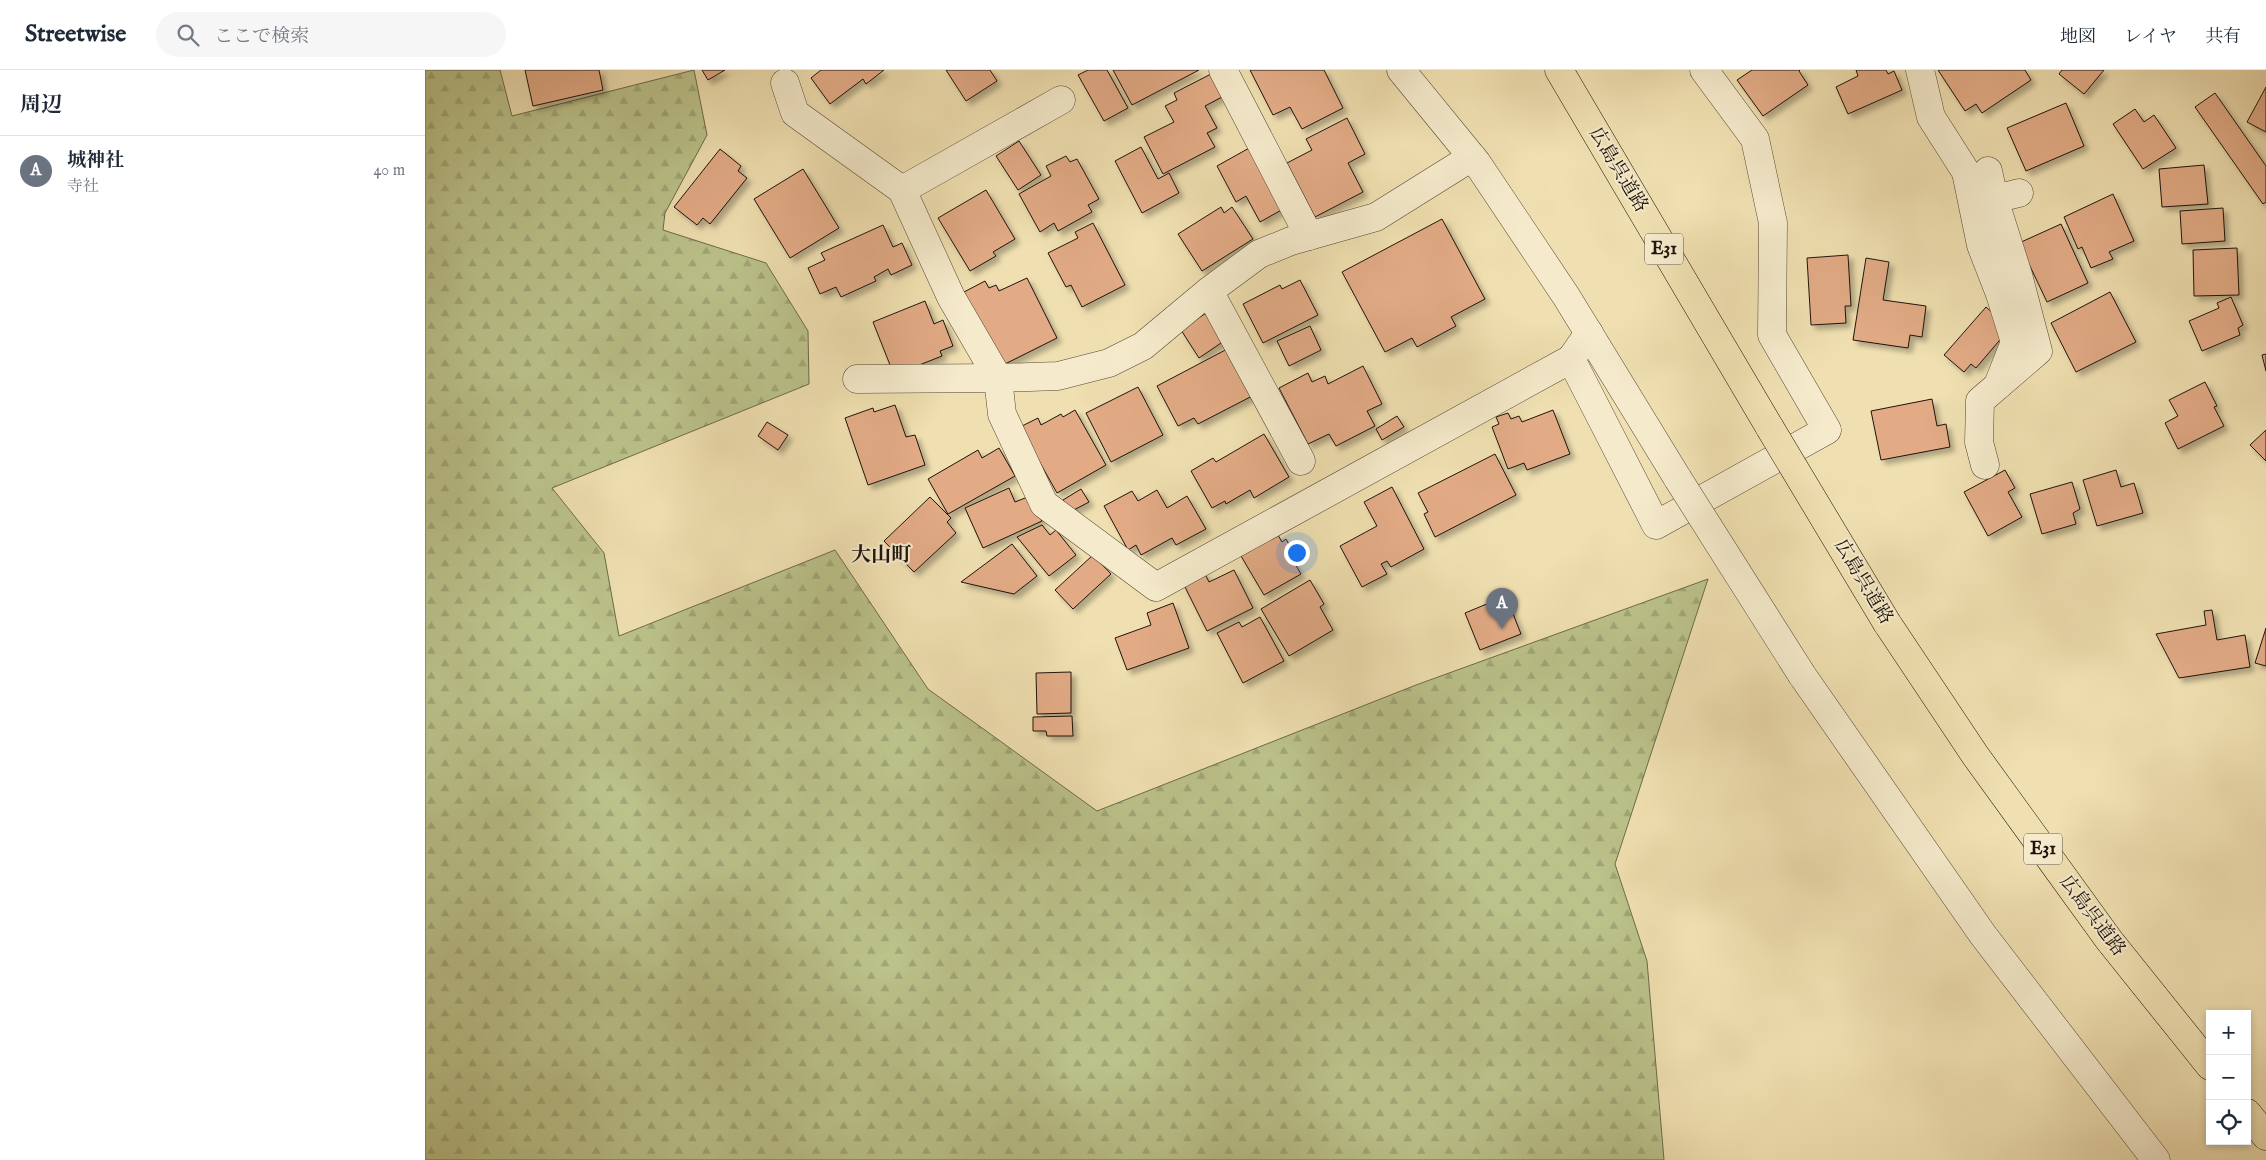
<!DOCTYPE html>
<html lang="ja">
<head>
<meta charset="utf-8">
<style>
	body { margin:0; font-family:"IM FELL English","Noto Serif JP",serif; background:#f6f6f7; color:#1f2937 }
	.controls { position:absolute; right:15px; bottom:15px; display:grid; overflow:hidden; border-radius:0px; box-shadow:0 2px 8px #0003 }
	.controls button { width:45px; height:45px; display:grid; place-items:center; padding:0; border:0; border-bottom:1px solid #e0e1e3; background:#fff; color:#1f2937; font:25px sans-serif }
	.you { position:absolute; left:871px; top:482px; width:18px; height:18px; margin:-12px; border:4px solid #fff; border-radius:50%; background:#1a73e8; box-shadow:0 0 0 8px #1a73e833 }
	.badge { display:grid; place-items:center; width:32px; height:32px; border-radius:50%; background:#8f2418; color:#fff; font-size:16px; font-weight:700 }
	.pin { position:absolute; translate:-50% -41px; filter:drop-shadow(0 1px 2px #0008) }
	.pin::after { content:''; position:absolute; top:26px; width:18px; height:15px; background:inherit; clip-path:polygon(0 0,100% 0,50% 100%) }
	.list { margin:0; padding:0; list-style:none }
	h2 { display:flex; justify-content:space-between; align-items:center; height:65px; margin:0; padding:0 20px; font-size:21px }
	h2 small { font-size:16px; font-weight:400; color:#747a83 }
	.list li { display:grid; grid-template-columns:32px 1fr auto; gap:15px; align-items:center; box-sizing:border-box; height:70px; padding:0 20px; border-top:1px solid #e0e1e3 }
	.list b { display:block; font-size:19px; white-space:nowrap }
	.list p { margin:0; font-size:16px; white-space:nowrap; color:#747a83 }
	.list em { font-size:16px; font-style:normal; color:#747a83 }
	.icon { flex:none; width:28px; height:28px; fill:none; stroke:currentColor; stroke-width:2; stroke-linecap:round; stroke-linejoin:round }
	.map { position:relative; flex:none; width:1841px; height:1090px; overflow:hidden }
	header { display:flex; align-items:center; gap:30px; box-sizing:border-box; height:70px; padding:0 25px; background:#fff; border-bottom:1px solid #e0e1e3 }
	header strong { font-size:24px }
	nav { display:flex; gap:28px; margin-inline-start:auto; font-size:18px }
	.search { width:350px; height:45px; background:#f6f6f7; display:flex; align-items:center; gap:12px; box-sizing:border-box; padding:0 18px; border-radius:28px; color:#747a83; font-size:19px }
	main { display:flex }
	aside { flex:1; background:#fff }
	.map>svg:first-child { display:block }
	.forest { fill:url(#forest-firs); stroke:#6c6a4b }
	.building { fill:#e2ab86; stroke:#1e130c; filter:url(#shadow) }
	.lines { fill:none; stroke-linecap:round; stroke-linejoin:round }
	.minor-casing { stroke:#524635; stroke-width:29 }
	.highway-casing { stroke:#1e130c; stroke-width:29 }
	.minor { stroke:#f5ebcc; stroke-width:28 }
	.highway { stroke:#f0e0b1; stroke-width:28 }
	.minor-bridge-casing { stroke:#524635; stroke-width:29; stroke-linecap:butt }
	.highway-bridge-casing { stroke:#1e130c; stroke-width:29; stroke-linecap:butt }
	.minor-bridge { stroke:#f5ebcc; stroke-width:28 }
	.highway-bridge { stroke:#f0e0b1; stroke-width:28 }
	.labels { text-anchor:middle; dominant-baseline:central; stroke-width:4; stroke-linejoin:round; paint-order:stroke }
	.shield { fill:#f5ebcc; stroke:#5e5446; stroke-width:1 }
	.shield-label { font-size:18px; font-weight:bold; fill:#1e130c }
	.street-label { font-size:19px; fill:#1e130c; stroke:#f5ebcc }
	.neighbourhood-label { font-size:20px; font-weight:bold; fill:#1e130c; stroke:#f5ebcc }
</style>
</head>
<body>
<header>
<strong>Streetwise</strong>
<div class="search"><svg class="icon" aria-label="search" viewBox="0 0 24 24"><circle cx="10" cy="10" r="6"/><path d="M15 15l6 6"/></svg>ここで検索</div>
<nav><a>地図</a><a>レイヤ</a><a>共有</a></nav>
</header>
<main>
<aside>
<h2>周辺<small></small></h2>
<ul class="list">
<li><span class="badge" style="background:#6b7280">A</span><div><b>城神社</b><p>寺社</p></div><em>40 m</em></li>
</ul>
</aside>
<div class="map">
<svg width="1841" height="1090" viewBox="0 0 1841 1090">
	<defs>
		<pattern id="forest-firs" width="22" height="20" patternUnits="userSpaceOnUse" patternTransform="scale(1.25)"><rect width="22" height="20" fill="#bbc28a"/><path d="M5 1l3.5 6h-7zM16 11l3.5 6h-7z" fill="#a0a676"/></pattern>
		<filter id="shadow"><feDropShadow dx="4.5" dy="4.5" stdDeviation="2.5" flood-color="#0004"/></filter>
	</defs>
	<rect width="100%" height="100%" fill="#f0e0b1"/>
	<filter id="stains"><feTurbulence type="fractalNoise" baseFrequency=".004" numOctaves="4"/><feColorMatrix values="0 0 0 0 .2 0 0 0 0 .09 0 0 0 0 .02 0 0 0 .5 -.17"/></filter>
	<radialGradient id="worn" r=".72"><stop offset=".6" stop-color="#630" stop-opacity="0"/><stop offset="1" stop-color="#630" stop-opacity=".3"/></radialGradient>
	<polygon class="forest" points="0,0 75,0 87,46 269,0 282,65 240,143 238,160 341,193 383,261 384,314 127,418 179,483 194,566 410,480 503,619 672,741 991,615 1283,509 1190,794 1222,891 1239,1090 0,1090"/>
	<g class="building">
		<polygon points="100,0 174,0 178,20 108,36"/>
		<polygon points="277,0 300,0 283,10"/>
		<polygon points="396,0 459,0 441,14 438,9 405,34 386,8"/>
		<polygon points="521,0 565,0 572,11 541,31"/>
		<polygon points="663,0 682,0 703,38 679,51 653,5"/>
		<polygon points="688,0 774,0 707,35"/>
		<polygon points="825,0 899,0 918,38 877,59 865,37 848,45"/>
		<polygon points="1327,0 1375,0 1374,1 1383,15 1338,46 1312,10"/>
		<polygon points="1431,0 1461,0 1463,4 1469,1 1477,20 1423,44 1411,17 1433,6"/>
		<polygon points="1513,0 1600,0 1606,10 1557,43 1551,34 1540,41"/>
		<polygon points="1637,0 1679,0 1659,24 1634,4"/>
		<polygon points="786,4 797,27 780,36 792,58 782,63 790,77 738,104 719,67 749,52 740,36 752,30 749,23"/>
		<polygon points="1841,17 1841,62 1822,52"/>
		<polygon points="1790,23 1841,96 1841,132 1838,134 1770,37"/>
		<polygon points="1641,33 1659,76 1601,101 1582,58"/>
		<polygon points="1710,39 1719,52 1729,45 1751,78 1718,99 1688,54"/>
		<polygon points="922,48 940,84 923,93 938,122 890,147 862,93 887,80 881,69"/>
		<polygon points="594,71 616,105 593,120 571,86"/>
		<polygon points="716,77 733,109 744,103 754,123 717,143 690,91"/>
		<polygon points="826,77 860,138 835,152 821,126 811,132 792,96"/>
		<polygon points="295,79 316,96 313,101 322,108 285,154 278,148 272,155 249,137"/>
		<polygon points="641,86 645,92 652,89 674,129 663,135 667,142 633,161 629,153 615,162 594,124 626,106 621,96"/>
		<polygon points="1779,95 1783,134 1737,137 1734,99"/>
		<polygon points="378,99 414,158 365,188 329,129"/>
		<polygon points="561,120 590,169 568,182 571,186 545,201 513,148"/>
		<polygon points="1688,124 1709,171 1684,182 1688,189 1666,198 1657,177 1653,179 1639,147"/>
		<polygon points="796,137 799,143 807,137 828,169 777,201 753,164"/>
		<polygon points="1798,138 1800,171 1757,174 1755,141"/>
		<polygon points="1017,149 1060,229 1026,247 1031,256 992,277 987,268 960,282 917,202"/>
		<polygon points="668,153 700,215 657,237 646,215 641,217 623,183 653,168 650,162"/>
		<polygon points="1636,154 1663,213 1622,232 1594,173"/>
		<polygon points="458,155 468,177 477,173 487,195 466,205 463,199 449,207 451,211 416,227 411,217 395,224 383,198 400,190 396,183"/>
		<polygon points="1812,178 1814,225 1769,226 1768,180"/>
		<polygon points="1423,185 1426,236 1420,236 1421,253 1386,255 1382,188"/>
		<polygon points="1441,188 1464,192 1458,230 1501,236 1497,267 1485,265 1483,278 1428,270"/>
		<polygon points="602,208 632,268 576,296 539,222 560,211 564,218 571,215 574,221"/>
		<polygon points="875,210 893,245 838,273 818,234 855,215 857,219"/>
		<polygon points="1685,222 1711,272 1651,302 1626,253"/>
		<polygon points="1806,227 1818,255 1813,258 1815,265 1777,281 1764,251 1794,238 1792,233"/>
		<polygon points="500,231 509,254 518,250 528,276 515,281 517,286 469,305 448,252"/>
		<polygon points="1561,237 1585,258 1551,298 1546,294 1539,302 1519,285"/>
		<polygon points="781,243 799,271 774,288 756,260"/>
		<polygon points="885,256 896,280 864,296 852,271"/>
		<polygon points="808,276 833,323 773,354 769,348 753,356 732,316"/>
		<polygon points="1841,284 1841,301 1837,285"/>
		<polygon points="938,296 957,334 942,341 950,356 911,376 904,364 883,374 854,318 883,303 887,312 900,306 903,314"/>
		<polygon points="1780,312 1792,336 1789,337 1799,356 1753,379 1740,353 1753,346 1744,330"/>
		<polygon points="713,317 738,365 686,392 661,343"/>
		<polygon points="1507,329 1512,356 1521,354 1525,377 1456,390 1446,341"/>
		<polygon points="470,335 481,367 490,365 500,395 443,415 420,348 448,338 449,342"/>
		<polygon points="650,340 681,395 632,423 595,357 613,348 616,355 636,344 638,347"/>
		<polygon points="1128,340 1145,384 1102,400 1099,393 1083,399 1067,357 1074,354 1071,347 1083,343 1086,349 1094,346 1097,352"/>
		<polygon points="972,346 979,357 957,370 951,359"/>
		<polygon points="342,352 363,365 353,380 333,366"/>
		<polygon points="1841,360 1841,391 1825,375"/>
		<polygon points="839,364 864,407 829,428 825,420 801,434 800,431 787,438 766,401 788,388 791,392"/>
		<polygon points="574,378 590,406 523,444 503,409 553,380 557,388"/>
		<polygon points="1070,384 1091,425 1010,467 999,444 1003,442 993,423"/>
		<polygon points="1580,400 1590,418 1583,422 1597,447 1563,466 1539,422"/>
		<polygon points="1691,400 1696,417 1709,413 1718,443 1672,456 1658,410"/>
		<polygon points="1647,412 1655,439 1648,443 1651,454 1617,464 1605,424"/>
		<polygon points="967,417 999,479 966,497 962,491 956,494 962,504 937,517 915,476 952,456 939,432"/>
		<polygon points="584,418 590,432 605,426 617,451 558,478 540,438"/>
		<polygon points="656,419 664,432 645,442 638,430"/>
		<polygon points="732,420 742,438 762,426 781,459 751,475 747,468 716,485 711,475 703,480 679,436 707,421 713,431"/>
		<polygon points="505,427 526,448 522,452 531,463 489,502 459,471"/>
		<polygon points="617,455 625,465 631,460 651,485 624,506 592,467"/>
		<polygon points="853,465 857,472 861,469 870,485 866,487 876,504 839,525 816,486"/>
		<polygon points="587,474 612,506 589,524 536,512"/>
		<polygon points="668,485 686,504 648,539 630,520"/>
		<polygon points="809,500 828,538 782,561 758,513 779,502 784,512"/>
		<polygon points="885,510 899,534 895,537 908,560 864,586 836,539"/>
		<polygon points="1081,526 1096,564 1055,580 1040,543"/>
		<polygon points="748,533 764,578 702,600 690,568 726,555 722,543"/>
		<polygon points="1787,540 1792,570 1820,565 1825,597 1754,608 1731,564 1781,555 1779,541"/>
		<polygon points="835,547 859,591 818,613 792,563 814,552 817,557"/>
		<polygon points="1841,558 1841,596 1830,593"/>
		<polygon points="646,602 646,643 612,644 611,603"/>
		<polygon points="647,646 648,666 622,666 621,661 608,661 608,647"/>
	</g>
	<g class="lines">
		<g class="minor-casing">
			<g id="minor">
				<polyline points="798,0 884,166"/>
				<polyline points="976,0 1052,93 1141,226 1253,409"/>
				<polyline points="1495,0 1506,47 1541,102 1556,175 1575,224 1590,272 1573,315"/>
				<polyline points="360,13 370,43 477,120 526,227 573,308"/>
				<polyline points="1047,87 951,147 866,171 834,184 784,221 718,276 684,293 633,306 573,308 577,344 619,434 731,517 1146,289"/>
				<polyline points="1563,101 1569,129"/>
				<polyline points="477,120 636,30"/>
				<polyline points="784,221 876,391"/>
				<polyline points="1164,263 1146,289 1231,455 1402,360 1347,265 1348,153 1330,69 1279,0"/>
				<polyline points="432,309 573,308"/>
				<polyline points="1560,395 1554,372 1555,331 1613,281 1593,205 1569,129 1594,123"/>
				<polyline points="1377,605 1558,865 1731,1090"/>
			</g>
		</g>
		<g class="highway-casing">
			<g id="highway">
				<polyline points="1134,0 1345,358"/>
				<polyline points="1462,553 1550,685 1684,870 1785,996"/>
				<polyline points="1822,1043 1841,1066"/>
			</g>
		</g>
		<use href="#minor" class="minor"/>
		<use href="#highway" class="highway"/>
		<g class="minor-bridge-casing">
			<polyline id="minor-bridge" points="1253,409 1377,605"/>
		</g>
		<g class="highway-bridge-casing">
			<polyline id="highway-bridge" points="1345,358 1462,553"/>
		</g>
		<use href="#minor-bridge" class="minor-bridge"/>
		<use href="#highway-bridge" class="highway-bridge"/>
	</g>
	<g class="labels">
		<g class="shield">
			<rect x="1220" y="163.5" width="38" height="31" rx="4"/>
			<rect x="1599" y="763.5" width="38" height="31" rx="4"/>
		</g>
		<g class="shield-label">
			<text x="1239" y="179">E31</text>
			<text x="1618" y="779">E31</text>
		</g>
		<g class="street-label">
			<text transform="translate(1193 100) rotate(59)">広島呉道路</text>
			<text transform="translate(1438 512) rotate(59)">広島呉道路</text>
			<text transform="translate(1667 846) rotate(53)">広島呉道路</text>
		</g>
		<g class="neighbourhood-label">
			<text x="456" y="485">大山町</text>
		</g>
	</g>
	<rect width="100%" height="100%" filter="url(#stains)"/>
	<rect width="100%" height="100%" fill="url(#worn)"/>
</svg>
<div class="controls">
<button>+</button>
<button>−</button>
<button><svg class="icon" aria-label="locate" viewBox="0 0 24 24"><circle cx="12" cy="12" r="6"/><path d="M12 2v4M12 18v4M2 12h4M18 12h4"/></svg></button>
</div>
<div class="you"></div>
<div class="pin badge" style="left:1077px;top:559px;background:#6b7280">A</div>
</div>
</main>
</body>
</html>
